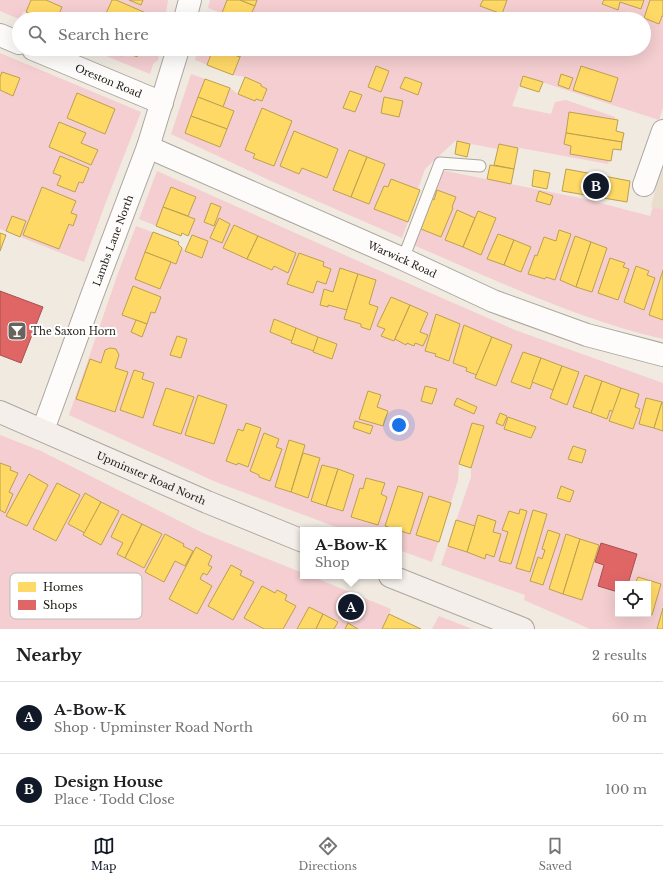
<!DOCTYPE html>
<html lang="en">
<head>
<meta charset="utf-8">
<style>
	body { margin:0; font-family:"Libre Baskerville",serif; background:#f6f6f6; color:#202124 }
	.controls { position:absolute; right:12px; bottom:12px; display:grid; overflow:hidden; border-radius:0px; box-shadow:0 4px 16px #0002 }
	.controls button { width:36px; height:36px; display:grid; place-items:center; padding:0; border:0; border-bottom:1px solid #e0e0e0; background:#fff; color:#202124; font:20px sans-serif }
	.you { position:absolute; left:399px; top:425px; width:14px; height:14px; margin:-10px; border:3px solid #fff; border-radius:50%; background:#1a73e8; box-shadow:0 0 0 6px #1a73e833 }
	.badge { display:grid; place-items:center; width:26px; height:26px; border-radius:50%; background:#111827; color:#fff; font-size:13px; font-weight:700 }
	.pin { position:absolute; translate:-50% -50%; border:2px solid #fff; box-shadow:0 1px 4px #0006 }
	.popup { position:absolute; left:300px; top:527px; width:102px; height:52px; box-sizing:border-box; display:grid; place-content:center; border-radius:0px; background:#fff; filter:drop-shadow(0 1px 3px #0005); font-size:13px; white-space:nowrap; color:#757577 }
	.popup b { font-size:15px; color:#202124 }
	.popup::after { content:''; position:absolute; left:50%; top:100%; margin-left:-8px; border:8px solid transparent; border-top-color:#fff }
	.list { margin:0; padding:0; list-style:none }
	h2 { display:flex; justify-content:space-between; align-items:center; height:52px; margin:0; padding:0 16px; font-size:17px }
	h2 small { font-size:13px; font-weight:400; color:#757577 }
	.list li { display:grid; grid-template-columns:26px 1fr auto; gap:12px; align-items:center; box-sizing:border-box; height:72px; padding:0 16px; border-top:1px solid #e0e0e0 }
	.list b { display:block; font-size:15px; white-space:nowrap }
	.list p { margin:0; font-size:13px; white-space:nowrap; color:#757577 }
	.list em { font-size:13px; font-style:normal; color:#757577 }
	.icon { flex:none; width:22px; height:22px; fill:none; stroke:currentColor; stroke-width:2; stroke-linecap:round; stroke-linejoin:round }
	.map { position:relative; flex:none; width:663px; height:629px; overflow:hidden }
	.search { position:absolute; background:#fff; box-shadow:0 4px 16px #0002; left:12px; right:12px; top:12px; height:44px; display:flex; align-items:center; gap:10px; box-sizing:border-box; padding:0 14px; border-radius:22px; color:#757577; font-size:15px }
	.sheet { height:196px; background:#fff }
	nav { display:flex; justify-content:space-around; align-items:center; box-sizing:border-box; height:56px; border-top:1px solid #e0e0e0; background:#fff; font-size:11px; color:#757577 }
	nav a { display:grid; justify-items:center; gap:2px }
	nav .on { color:#111827 }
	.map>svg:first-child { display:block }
	.built { fill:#e9dece }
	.green { fill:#f4ced0; fill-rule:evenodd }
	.homes { fill:#ffd966; stroke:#bca04e }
	.shops { fill:#e06666; stroke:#a6504e }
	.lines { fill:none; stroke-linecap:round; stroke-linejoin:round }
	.lane-casing { stroke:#aba69f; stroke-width:13 }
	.street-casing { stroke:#aba69f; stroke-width:24 }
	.secondary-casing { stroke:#aba69f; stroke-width:24 }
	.lane { stroke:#fdfcfa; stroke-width:11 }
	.street { stroke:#fdfcfa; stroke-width:22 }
	.secondary { stroke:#f5efec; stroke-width:22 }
	.labels { text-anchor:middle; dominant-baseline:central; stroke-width:4; stroke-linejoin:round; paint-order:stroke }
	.street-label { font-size:10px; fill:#1f1b15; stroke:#fff }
	.poi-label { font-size:10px; fill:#1f1b15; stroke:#fff; text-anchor:start }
	.key { fill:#fff; stroke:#bcbbb9; stroke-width:1 }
	.key-label { font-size:11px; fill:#1f1b15 }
</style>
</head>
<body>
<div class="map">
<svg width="663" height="629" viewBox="0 0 663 629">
	<rect width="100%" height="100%" fill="#f0eae1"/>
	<polygon class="built" points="663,159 663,209 651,207"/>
	<g class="green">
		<polygon points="0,0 168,0 165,19 43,19 24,11 19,19 0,11"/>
		<polygon points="210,0 604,0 602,5 617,10 620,2 640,9 644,0 650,0 644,18 659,24 662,16 663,16 663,107 659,120 523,76 512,106 551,114 555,102 566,100 615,117 615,119 618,120 616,131 624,133 621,150 613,149 611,161 609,161 608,164 499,144 498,149 455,141 425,169 418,189 420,190 402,238 271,181 171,134 191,74 230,88 238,94 245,77 233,75 195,60 198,49 644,49 644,19 237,19 208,8"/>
		<polygon points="89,49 160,49 158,60 153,64 150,74"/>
		<polygon points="0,53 141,112 104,207 84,262 0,229"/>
		<path d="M441,170L585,199L650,216L653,207L663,209V339C575,319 494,279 411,244Z"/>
		<path d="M157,171L387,274L515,330L663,383V629H590L524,600L525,595L441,565L471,477V467L459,464L458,480L432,562L399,550V530H344L216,482L69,415L117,276L136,226L179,242L178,244L185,251L192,235L188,236L182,233L181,236L139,219ZM618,584H648V614H618Z"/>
		<polygon points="0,435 41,451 203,533 303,573 303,576 311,576 391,609 389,614 421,629 0,629"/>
		<polygon points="439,616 472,629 432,629"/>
	</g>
	<g class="homes">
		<polygon points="31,0 46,0 62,7 57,19 43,19 26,12"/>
		<polygon points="112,0 116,0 146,13 144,19 104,18"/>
		<polygon points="129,0 143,0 141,5"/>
		<polygon points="227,0 240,0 255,6 251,14 256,16 255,19 237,19 222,13"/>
		<polygon points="240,0 257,0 255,6"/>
		<polygon points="483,0 507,0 502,14 480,6"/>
		<polygon points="604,0 644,0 641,9 620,2 618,10 602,4"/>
		<polygon points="650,0 663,0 663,16 662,16 659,24 644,18"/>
		<polygon points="318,16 326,19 316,19"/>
		<polygon points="106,49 140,49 137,57 124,51 122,56"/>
		<polygon points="213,49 219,49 240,57 233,75 207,65"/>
		<polygon points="219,49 243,49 240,57"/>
		<polygon points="267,49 281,49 279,54"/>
		<polygon points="376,66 389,71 381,92 368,87"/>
		<polygon points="581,66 618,78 611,102 573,90"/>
		<polygon points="2,72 20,78 13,96 0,90 0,77"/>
		<polygon points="561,74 573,78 569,89 558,85"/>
		<polygon points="523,76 543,82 539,92 520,86"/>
		<polygon points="245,77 261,84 261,86 267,89 262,101 256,99 255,101 238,94"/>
		<polygon points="405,77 422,83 418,95 400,88"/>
		<polygon points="205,79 230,88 223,107 198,97"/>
		<polygon points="350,91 362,95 355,112 343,108"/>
		<polygon points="77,93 115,109 105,134 67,118"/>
		<polygon points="198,97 234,111 227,129 191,116"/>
		<polygon points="384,97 403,101 399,117 381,113"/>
		<polygon points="262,108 292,121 274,166 253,158 255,154 245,150"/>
		<polygon points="569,112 618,120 616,131 624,133 622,142 566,133"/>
		<polygon points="191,116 227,129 220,147 185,133"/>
		<polygon points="59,122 86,133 81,143 98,150 91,165 49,147"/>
		<polygon points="294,131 338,149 327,178 302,168 299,174 280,166"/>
		<polygon points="566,133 622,142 621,150 613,149 611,161 570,154 571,146 564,144"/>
		<polygon points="457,141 470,144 467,157 455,154"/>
		<polygon points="499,144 518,148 514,169 494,165"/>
		<polygon points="349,150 367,157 351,197 333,190"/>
		<polygon points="60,156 89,168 83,183 79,182 75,192 57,185 61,176 53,173"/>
		<polygon points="367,157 385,164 369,204 351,197"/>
		<polygon points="490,165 514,169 511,184 487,179"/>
		<polygon points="566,169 630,181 627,202 562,191"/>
		<polygon points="534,170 550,173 547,189 532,186"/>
		<polygon points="391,179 420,190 408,222 374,209 384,186 388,187"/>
		<polygon points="42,187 76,201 71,213 77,215 73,226 69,224 59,249 23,235"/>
		<polygon points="171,187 196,197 188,216 163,207"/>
		<polygon points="437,190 456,197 452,207 453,208 441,237 421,229 432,199 434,200"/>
		<polygon points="539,191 553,196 550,205 536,201"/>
		<polygon points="211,203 221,207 214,226 204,222"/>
		<polygon points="163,207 195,219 188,236 182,233 181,236 156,226"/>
		<polygon points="457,210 475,218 463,247 445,240"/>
		<polygon points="478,211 496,218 481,255 463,247"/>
		<polygon points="12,216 26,221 20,237 6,231"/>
		<polygon points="219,218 230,224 222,243 210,238"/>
		<polygon points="234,225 258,236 247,259 223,248"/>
		<polygon points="559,230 571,234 555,280 546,277 545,279 528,274 535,255 537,256 544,237 556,241"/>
		<polygon points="153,232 179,242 178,244 182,248 176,264 145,252"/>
		<polygon points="0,233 6,235 0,251"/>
		<polygon points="498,234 514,240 504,265 487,259"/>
		<polygon points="192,235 208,241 202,258 185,251"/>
		<polygon points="258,236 296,253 288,273 274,266 272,270 247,259"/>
		<polygon points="575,236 591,242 576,287 560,280"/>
		<polygon points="514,240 531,247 521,272 504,265"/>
		<polygon points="591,242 607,248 592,292 576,287"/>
		<polygon points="145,252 171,262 160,289 135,279"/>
		<polygon points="299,253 324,262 323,266 331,269 326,284 317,281 313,293 287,284"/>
		<polygon points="610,258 625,263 623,267 629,269 618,300 598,293"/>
		<polygon points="636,266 649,271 647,275 655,278 644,310 624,302"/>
		<polygon points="340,268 358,274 347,310 328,305 328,307 320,305 324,289 333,292"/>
		<polygon points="663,270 663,320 649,315"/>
		<polygon points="358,274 376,280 369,304 378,307 370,330 361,327 361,324 344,319"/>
		<polygon points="133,286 161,297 155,313 151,312 147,324 122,315"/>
		<polygon points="391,297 410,305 394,341 381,336 385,329 377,326"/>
		<polygon points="410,305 428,313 420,332 428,335 423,346 415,343 414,346 407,343 406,345 395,339"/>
		<polygon points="436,314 460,324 449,361 435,356 436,354 425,351"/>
		<polygon points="274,319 296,328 292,341 270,332"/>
		<polygon points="136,320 147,324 142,337 131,332"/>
		<polygon points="464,325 492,337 477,375 466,371 467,368 453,363"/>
		<polygon points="296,328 318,337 314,351 291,343"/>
		<polygon points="177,336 187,339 181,358 170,355"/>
		<polygon points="318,337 337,344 332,359 313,352"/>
		<polygon points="492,337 512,345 496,386 475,378"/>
		<polygon points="110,348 116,349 119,355 115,368 128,372 115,412 76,399 90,359 101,363 105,350"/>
		<polygon points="523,352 541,358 530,389 511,382"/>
		<polygon points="541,358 562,366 553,390 532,382"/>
		<polygon points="562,366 579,372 567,405 550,398"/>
		<polygon points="134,370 144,373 142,379 154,383 143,418 120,410"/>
		<polygon points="585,375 602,381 591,413 573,407"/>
		<polygon points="602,381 621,388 613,412 610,410 607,419 591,413"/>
		<polygon points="425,386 437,389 432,404 421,401"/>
		<polygon points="166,388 194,397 181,434 153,425"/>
		<polygon points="621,388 639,394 635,407 640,409 633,429 609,421"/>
		<polygon points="368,391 381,395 377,407 388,411 383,426 359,419"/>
		<polygon points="198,395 227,405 214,444 185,435"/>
		<polygon points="457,398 477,407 474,414 454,405"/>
		<polygon points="646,398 662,402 654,428 639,424"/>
		<polygon points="662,402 663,403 663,431 654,428"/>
		<polygon points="500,413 507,416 503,426 496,423"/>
		<polygon points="508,417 536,427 531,438 504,429"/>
		<polygon points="355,421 373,426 370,434 353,428"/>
		<polygon points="246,423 261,428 248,467 238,463 237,465 226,461 238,429 243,431"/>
		<polygon points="472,423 484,426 471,468 459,464"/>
		<polygon points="264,433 279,439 276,447 282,449 270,481 259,477 259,475 250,471"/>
		<polygon points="289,440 305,445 291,492 275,487"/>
		<polygon points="573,446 586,450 582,463 568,459"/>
		<polygon points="303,453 320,458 308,498 291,492"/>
		<polygon points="0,463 11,467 10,470 18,473 9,492 13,494 5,513 0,510"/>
		<polygon points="322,465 338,469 326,506 311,501"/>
		<polygon points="338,469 354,475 343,511 326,506"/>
		<polygon points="29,474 48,485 27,526 6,516"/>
		<polygon points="366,478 385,483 381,494 387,497 378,525 351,517 360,488 363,489"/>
		<polygon points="57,483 80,495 56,541 33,529"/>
		<polygon points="398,486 423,493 410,534 385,526"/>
		<polygon points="561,486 574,491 570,502 557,498"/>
		<polygon points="85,493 101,502 85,533 68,524"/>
		<polygon points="429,496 451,503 439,542 416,535"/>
		<polygon points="101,502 119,511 101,545 83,535"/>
		<polygon points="520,509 527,511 511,564 499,561 508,532 502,530 509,511 519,514"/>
		<polygon points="533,510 547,514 530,572 516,568"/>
		<polygon points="122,514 142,524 125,558 117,554 123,543 111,537"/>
		<polygon points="478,515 496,521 493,532 501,534 494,557 486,554 485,559 467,552"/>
		<polygon points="456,520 475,526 467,552 448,546"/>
		<polygon points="142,524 162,534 144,568 125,558"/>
		<polygon points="548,530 560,534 543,585 530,581 538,557 542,559 545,550 542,549"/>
		<polygon points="165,534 184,544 183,546 193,551 185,566 175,561 164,582 145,572"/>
		<polygon points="566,534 580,539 563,594 549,589"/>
		<polygon points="580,539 599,545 582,600 563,594"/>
		<polygon points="196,547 212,556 208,565 212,567 207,575 203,573 200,579 212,586 197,614 169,599"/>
		<polygon points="231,565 242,571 240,575 254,582 233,620 208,606"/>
		<polygon points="638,577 661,584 652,615 648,614 648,584 635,584"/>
		<polygon points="262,586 275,593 277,590 287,595 285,600 296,606 283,629 264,629 244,618"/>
		<polygon points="309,607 323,614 316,629 297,629"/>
		<polygon points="663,608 663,629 657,629"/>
		<polygon points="323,614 338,622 334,629 316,629"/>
		<polygon points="389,614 421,629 382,629"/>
		<polygon points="348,623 358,629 345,629"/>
	</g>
	<g class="shops">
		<polygon points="0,291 43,307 21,363 0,355"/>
		<polygon points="601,543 637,554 628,584 618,584 618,592 598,586 604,565 595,562"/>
		<polygon points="353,593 361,597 348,621 340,617"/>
	</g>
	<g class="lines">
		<g class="lane-casing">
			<polyline id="lane" points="403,259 440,163 480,166"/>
		</g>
		<g class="street-casing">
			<g id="street">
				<polyline points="185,19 190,0"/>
				<polyline points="0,35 19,43"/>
				<path id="s1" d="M33,49L162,103"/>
				<path id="s2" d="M148,147L403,259L493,301L587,335L663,355"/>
				<polyline points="644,185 663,131"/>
				<path id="s3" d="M43,430L91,298L148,147L178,49"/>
			</g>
		</g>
		<g class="secondary-casing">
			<g id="secondary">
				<path id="s4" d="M0,412L207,502L303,541"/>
				<polyline points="390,576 523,629"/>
			</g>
		</g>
		<use href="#lane" class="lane"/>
		<use href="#street" class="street"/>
		<use href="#secondary" class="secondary"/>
	</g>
	<defs>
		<g id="bar-square" transform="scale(1)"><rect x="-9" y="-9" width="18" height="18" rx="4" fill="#68635c" stroke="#fff"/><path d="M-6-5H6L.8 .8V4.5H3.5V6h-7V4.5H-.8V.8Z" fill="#fff"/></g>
	</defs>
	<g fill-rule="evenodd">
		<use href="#bar-square" x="17" y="331"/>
	</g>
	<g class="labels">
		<g class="street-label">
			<text stroke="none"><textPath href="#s1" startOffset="82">Oreston Road</textPath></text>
			<text stroke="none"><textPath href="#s3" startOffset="202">Lambs Lane North</textPath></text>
			<text stroke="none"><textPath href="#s2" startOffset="278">Warwick Road</textPath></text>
			<text stroke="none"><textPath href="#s4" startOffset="165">Upminster Road North</textPath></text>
		</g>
		<g class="poi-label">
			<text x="31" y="331">The Saxon Horn</text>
		</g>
	</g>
	<rect x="10" y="573" width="132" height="46" rx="6" class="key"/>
	<rect x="18" y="582" width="18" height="10" fill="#ffd966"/>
	<rect x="18" y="600" width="18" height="10" fill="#e06666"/>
	<g class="key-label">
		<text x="43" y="591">Homes</text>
		<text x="43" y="609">Shops</text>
	</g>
</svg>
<div class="controls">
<button><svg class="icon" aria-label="locate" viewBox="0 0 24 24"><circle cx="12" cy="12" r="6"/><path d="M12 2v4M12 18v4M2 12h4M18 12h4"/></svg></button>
</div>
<div class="you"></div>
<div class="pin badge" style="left:351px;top:607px">A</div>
<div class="popup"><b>A-Bow-K</b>Shop</div>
<div class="pin badge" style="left:596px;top:186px">B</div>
<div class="search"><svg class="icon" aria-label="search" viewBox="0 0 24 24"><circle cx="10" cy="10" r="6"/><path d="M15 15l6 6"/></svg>Search here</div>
</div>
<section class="sheet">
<h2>Nearby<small>2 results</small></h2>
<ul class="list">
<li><span class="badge">A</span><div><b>A-Bow-K</b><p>Shop · Upminster Road North</p></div><em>60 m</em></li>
<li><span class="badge">B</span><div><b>Design House</b><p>Place · Todd Close</p></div><em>100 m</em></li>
</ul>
</section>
<nav>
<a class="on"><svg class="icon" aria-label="map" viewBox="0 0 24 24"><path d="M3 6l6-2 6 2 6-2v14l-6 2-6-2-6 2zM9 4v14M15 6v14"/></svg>Map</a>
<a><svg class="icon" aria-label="directions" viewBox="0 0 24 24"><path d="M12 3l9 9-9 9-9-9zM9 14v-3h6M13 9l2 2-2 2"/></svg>Directions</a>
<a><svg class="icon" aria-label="saved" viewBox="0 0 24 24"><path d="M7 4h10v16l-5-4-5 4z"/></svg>Saved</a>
</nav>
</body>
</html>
